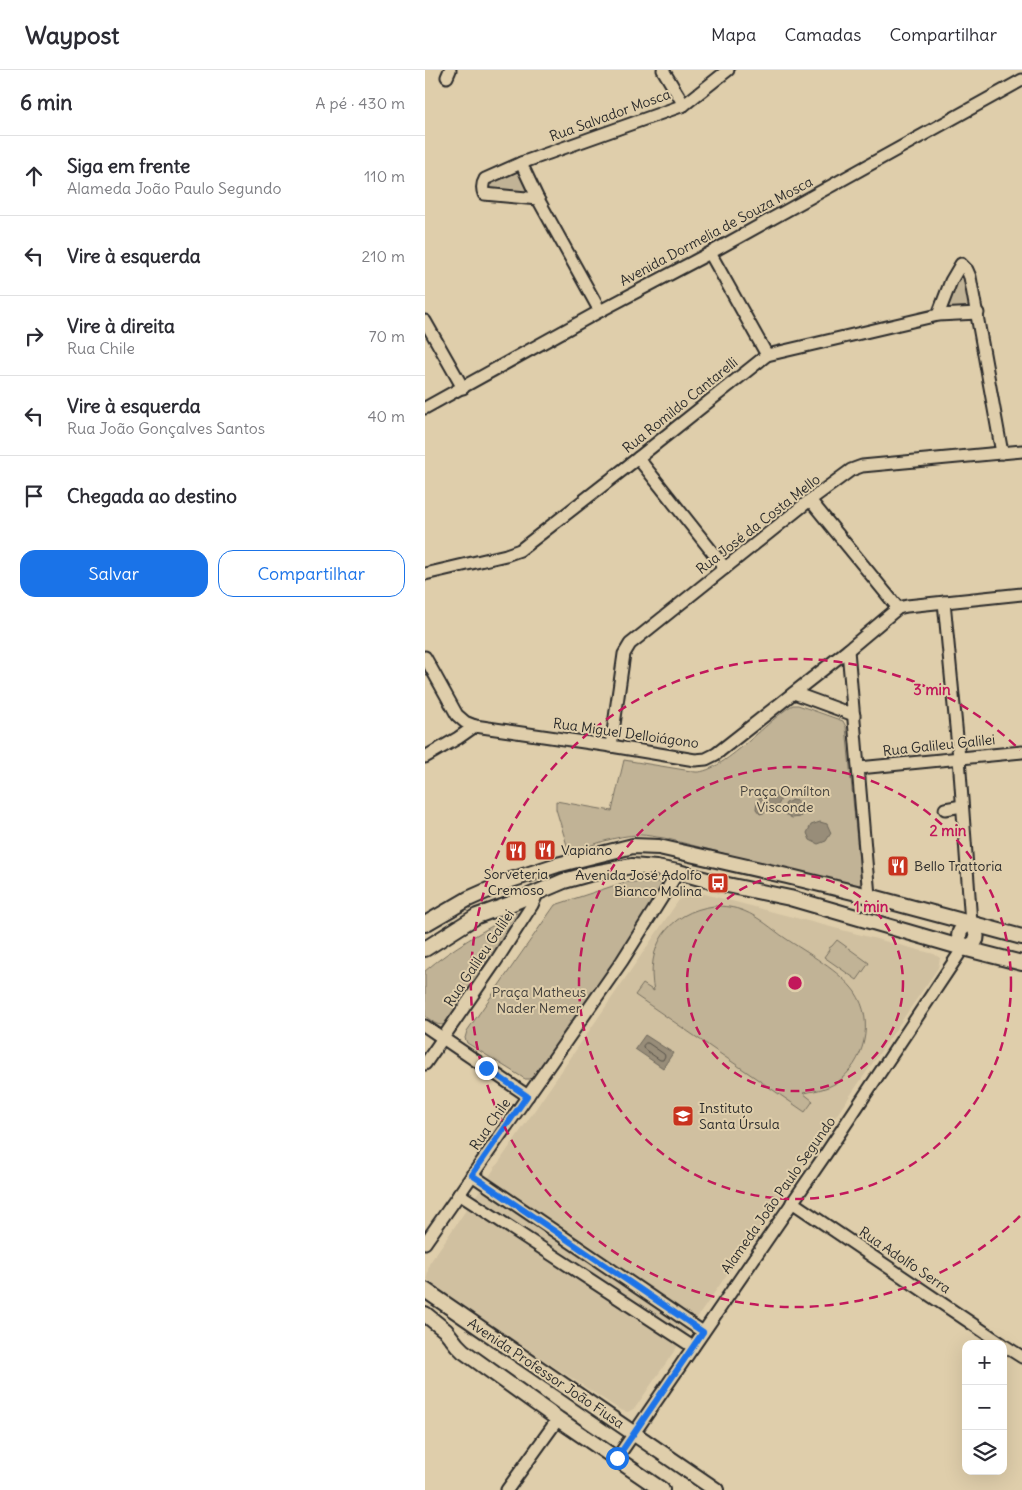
<!DOCTYPE html>
<html lang="pt">
<head>
<meta charset="utf-8">
<style>
	body { margin:0; font-family:Delius,sans-serif; background:#f2f2f3; color:#2b2b33 }
	.controls { position:absolute; right:15px; bottom:15px; display:grid; overflow:hidden; border-radius:10px; box-shadow:0 5px 20px #0002 }
	.controls button { width:45px; height:45px; display:grid; place-items:center; padding:0; border:0; border-bottom:1px solid #e1e1e2; background:#fff; color:#2b2b33; font:25px sans-serif }
	.stop { position:absolute; width:15px; height:15px; margin:-11px; border:4px solid #1a73e8; border-radius:50%; background:#fff }
	.stop.end { background:#1a73e8; border-color:#fff; box-shadow:0 1px 5px #0008 }
	.list { margin:0; padding:0; list-style:none }
	h2 { display:flex; justify-content:space-between; align-items:center; height:65px; margin:0; padding:0 20px; font-size:21px }
	h2 small { font-size:16px; font-weight:400; color:#7c7c81 }
	.list li { display:grid; grid-template-columns:32px 1fr auto; gap:15px; align-items:center; box-sizing:border-box; height:80px; padding:0 20px; border-top:1px solid #e1e1e2 }
	.list b { display:block; font-size:19px; white-space:nowrap }
	.list p { margin:0; font-size:16px; white-space:nowrap; color:#7c7c81 }
	.list em { font-size:16px; font-style:normal; color:#7c7c81 }
	.actions { display:flex; gap:10px; padding:15px 20px }
	.actions a { flex:1; padding:11px 0; border:1px solid #1a73e8; border-radius:15px; text-align:center; font-size:18px; color:#1a73e8 }
	.actions .main { background:#1a73e8; color:#fff }
	.icon { flex:none; width:28px; height:28px; fill:none; stroke:currentColor; stroke-width:2; stroke-linecap:round; stroke-linejoin:round }
	.map { position:relative; flex:none; width:597px; height:1420px; overflow:hidden }
	header { display:flex; align-items:center; gap:30px; box-sizing:border-box; height:70px; padding:0 25px; background:#fff; border-bottom:1px solid #e1e1e2 }
	header strong { font-size:24px }
	nav { display:flex; gap:28px; margin-inline-start:auto; font-size:18px }
	main { display:flex }
	aside { flex:1; background:#fff }
	.map>svg:first-child { display:block }
	.built { fill:#d0c0a0 }
	.green { fill:#c1b396; stroke:#766f60 }
	.water { fill:#988d79; stroke:#6c665a }
	.lines { fill:none; stroke-linecap:round; stroke-linejoin:round }
	.shore { stroke:#57524a; stroke-width:1 }
	.minor-casing { stroke:#2b2b2b; stroke-width:15 }
	.major-casing { stroke:#2b2b2b; stroke-width:18 }
	.minor { stroke:#dfceab; stroke-width:11 }
	.major { stroke:#dfceab; stroke-width:14 }
	.route { stroke:#1a73e8; stroke-width:6 }
	.ring { fill:none; stroke:#c2185b; stroke-width:2.5; stroke-dasharray:9 6 }
	.labels { text-anchor:middle; dominant-baseline:central; stroke-width:4; stroke-linejoin:round; paint-order:stroke }
	.street-label { font-size:14px; fill:#2b2b2b; stroke:#dfceab }
	.park-label { font-size:14px; fill:#423f3b; stroke:#dfceab }
	.poi-label { font-size:14px; fill:#2b2b2b; stroke:#dfceab; text-anchor:start }
	.centre { fill:#c2185b; stroke:#dfceab; stroke-width:2.5 }
	.ring-label { font-size:15px; text-anchor:middle; font-weight:bold; fill:#c2185b; stroke:#dfceab; stroke-width:4; stroke-linejoin:round; paint-order:stroke }
</style>
</head>
<body>
<header>
<strong>Waypost</strong>
<nav><a>Mapa</a><a>Camadas</a><a>Compartilhar</a></nav>
</header>
<main>
<aside>
<h2>6 min<small>A pé · 430 m</small></h2>
<ul class="list">
<li><svg class="icon" aria-label="ahead" viewBox="0 0 24 24"><path d="M12 20V5M6 11l6-6 6 6"/></svg><div><b>Siga em frente</b><p>Alameda João Paulo Segundo</p></div><em>110 m</em></li>
<li><svg class="icon" aria-label="left" viewBox="0 0 24 24"><path d="M17 20v-9H6M10 6l-5 5 5 5"/></svg><div><b>Vire à esquerda</b></div><em>210 m</em></li>
<li><svg class="icon" aria-label="right" viewBox="0 0 24 24"><path d="M7 20v-9h11M14 6l5 5-5 5"/></svg><div><b>Vire à direita</b><p>Rua Chile</p></div><em>70 m</em></li>
<li><svg class="icon" aria-label="left" viewBox="0 0 24 24"><path d="M17 20v-9H6M10 6l-5 5 5 5"/></svg><div><b>Vire à esquerda</b><p>Rua João Gonçalves Santos</p></div><em>40 m</em></li>
<li><svg class="icon" aria-label="arrive" viewBox="0 0 24 24"><path d="M6 21V4h12l-3 4 3 4H6"/></svg><div><b>Chegada ao destino</b></div></li>
</ul>
<div class="actions"><a class="main">Salvar</a><a>Compartilhar</a></div>
</aside>
<div class="map">
<svg width="597" height="1420" viewBox="0 0 597 1420">
	<rect width="100%" height="100%" fill="#dfceab"/>
	<filter id="ink" filterUnits="userSpaceOnUse"><feTurbulence type="fractalNoise" baseFrequency=".02" numOctaves="2"/><feDisplacementMap in="SourceGraphic" scale="10" xChannelSelector="R" yChannelSelector="G"/><feConvolveMatrix kernelMatrix="1 2 1 2 8 2 1 2 1" color-interpolation-filters="sRGB"/></filter>
	<g filter="url(#ink)">
		<polygon class="built" points="272,822 509,884 515,888 513,898 210,1338 203,1342 195,1340 8,1217 2,1208 4,1194 254,830 262,823"/>
		<g class="green">
			<path d="M92,99C99,104 102,114 102,123L68,120L66,117L67,111Z"/>
			<polygon points="537,197 552,240 515,244"/>
			<path d="M368,635H373L418,651L421,657L436,812L434,816L430,817L239,768C231,767 222,765 215,765C190,765 167,776 144,782L131,739V731L187,741L199,690L266,701C291,711 345,647 368,635Z"/>
			<polygon points="200,812 235,812 239,816 238,822 142,962 109,1006 105,1009 100,1009 42,973 40,968 42,961 130,835"/>
			<path d="M289,836C299,836 309,837 319,841C334,847 347,859 360,868C382,883 415,901 430,922C450,951 440,993 411,1013C401,1019 390,1021 378,1023L388,1031L380,1042L210,925L218,914L229,921C220,877 243,842 289,836Z"/>
			<path d="M91,843H97L26,951C14,959 10,953 0,946V901C27,878 59,860 91,843Z"/>
			<polygon points="412,870 444,893 432,910 399,887 404,880 404,878 407,876"/>
		</g>
		<g class="water">
			<path d="M349,722L355,723C358,737 346,741 335,744L331,739L332,730L340,724Z"/>
			<path d="M367,730C375,731 378,733 380,741L375,747L367,748L360,744L359,737L361,733Z"/>
			<polygon points="395,752 402,754 406,763 401,771 393,774 385,770 382,763 386,755"/>
			<polygon points="220,965 248,983 238,998 210,979"/>
		</g>
		<g class="lines">
			<polygon class="shore" points="221,973 223,973 239,984 240,986 238,990 235,990 219,979 218,976"/>
			<g class="minor-casing">
				<g id="minor">
					<polyline points="238,0 259,35"/>
					<polyline points="22,7 25,0"/>
					<path d="M96,93L60,109C57,114 57,119 59,124L113,129"/>
					<polyline points="285,183 342,285"/>
					<polyline points="175,241 113,129 96,93 259,35 303,0"/>
					<polyline points="513,245 526,211 536,194 542,200 545,207 577,383"/>
					<polyline points="0,251 38,318"/>
					<polyline points="0,338 175,241 285,183 597,10"/>
					<polyline points="213,388 300,498"/>
					<polyline points="385,430 473,538"/>
					<polyline points="0,504 81,485 95,480 213,388 342,285 513,245 553,243"/>
					<polyline points="519,532 534,688 546,853"/>
					<polyline points="423,580 444,826"/>
					<polyline points="0,587 32,645 40,652 50,656 186,676 270,690 281,689 291,684 423,580 473,538 482,536 597,524"/>
					<polyline points="369,623 429,645"/>
					<polyline points="186,676 199,584 205,574 385,430 426,400 437,396 597,381"/>
					<polyline points="0,687 33,668 50,656"/>
					<polyline points="434,698 597,682"/>
					<polyline points="520,739 537,736"/>
					<polyline points="0,956 103,1026"/>
					<polyline points="0,994 71,891 107,835 113,822"/>
					<polyline points="47,1105 278,1262"/>
					<polyline points="34,1124 268,1277"/>
					<polyline points="367,1132 577,1274"/>
					<polyline points="0,1173 197,891 253,802"/>
					<polyline points="578,1275 597,1287"/>
					<polyline points="192,1388 400,1085 538,878"/>
					<polyline points="82,1420 133,1349"/>
				</g>
			</g>
			<g class="major-casing">
				<g id="major">
					<path d="M546,853C555,867 554,873 538,878C531,865 533,859 546,853Z"/>
					<polyline points="0,854 43,829 86,810 132,795 208,776 234,777 362,806 444,826 597,867"/>
					<polyline points="0,879 52,846 85,834 139,811 164,804 207,796 231,798 253,802 293,813 365,828 538,878 597,893"/>
					<polyline points="0,1220 291,1420"/>
					<polyline points="0,1244 21,1261 32,1275 38,1281 133,1349 237,1420"/>
				</g>
			</g>
			<use href="#minor" class="minor"/>
			<use href="#major" class="major"/>
		</g>
	</g>
	<g class="lines" filter="url(#ink)">
		<polyline class="route" points="61,998 102,1026 47,1105 278,1262 192,1388"/>
	</g>
	<g class="ring">
		<circle cx="370" cy="913" r="108"/>
		<circle cx="370" cy="913" r="216"/>
		<path d="M595 1146A324 324 0 1 1 595 680"/>
	</g>
	<defs>
		<g id="restaurant-square" transform="scale(1.125)"><rect x="-9" y="-9" width="18" height="18" rx="4" fill="#c8321e" stroke="#dfceab"/><path d="M-5-6h1v4h1v-4h1v4h1v-4h1v5L-1.5 .5V6h-2V.5L-5-1ZM5-6V6H3V1.5H1.5Q1.5-4 5-6Z" fill="#fff"/></g>
		<g id="bus-square" transform="scale(1.125)"><rect x="-9" y="-9" width="18" height="18" rx="4" fill="#c8321e" stroke="#dfceab"/><path d="M-5-6H5V4H4V6H2V4H-2V6H-4V4H-5ZM-3.5-4V0h7V-4ZM-3.5 1.2v1.5H-2V1.2ZM2 1.2v1.5H3.5V1.2Z" fill="#fff"/></g>
		<g id="school-square" transform="scale(1.125)"><rect x="-9" y="-9" width="18" height="18" rx="4" fill="#c8321e" stroke="#dfceab"/><path d="M0-5L7-2L0 1L-7-2ZM-4 1L0 2.5L4 1V4Q0 6-4 4Z" fill="#fff"/></g>
	</defs>
	<g fill-rule="evenodd">
		<use href="#restaurant-square" x="120" y="780"/>
		<use href="#restaurant-square" x="91" y="781"/>
		<use href="#restaurant-square" x="473" y="796"/>
		<use href="#bus-square" x="293" y="813"/>
		<use href="#school-square" x="258" y="1046"/>
	</g>
	<g class="labels">
		<g class="street-label">
			<text transform="translate(185 45) rotate(-20)">Rua Salvador Mosca</text>
			<text transform="translate(291 161) rotate(-28)">Avenida Dormelia de Souza Mosca</text>
			<text transform="translate(255 335) rotate(-39)">Rua Romildo Cantarelli</text>
			<text transform="translate(333 454) rotate(-38)">Rua José da Costa Mello</text>
			<text transform="translate(201 663) rotate(8)">Rua Miguel Delloiágono</text>
			<text transform="translate(514 675) rotate(-6)">Rua Galileu Galilei</text>
			<text transform="translate(54 888) rotate(-56)">Rua Galileu Galilei</text>
			<text transform="translate(65 1054) rotate(-55)">Rua Chile</text>
			<text transform="translate(353 1125) rotate(-55)">Alameda João Paulo Segundo</text>
			<text transform="translate(480 1190) rotate(34)">Rua Adolfo Serra</text>
			<text transform="translate(121 1303) rotate(34)">Avenida Professor João Fiusa</text>
		</g>
		<g class="park-label">
			<text x="360" y="721">Praça Omílton<tspan x="360" dy="16">Visconde</tspan></text>
			<text x="114" y="922">Praça Matheus<tspan x="114" dy="16">Nader Nemer</tspan></text>
		</g>
		<g class="poi-label">
			<text x="136" y="780">Vapiano</text>
			<text x="489" y="796">Bello Trattoria</text>
			<text x="91" y="804" text-anchor="middle">Sorveteria<tspan x="91" dy="16">Cremoso</tspan></text>
			<text x="277" y="805" text-anchor="end">Avenida José Adolfo<tspan x="277" dy="16">Bianco Molina</tspan></text>
			<text x="274" y="1038">Instituto<tspan x="274" dy="16">Santa Úrsula</tspan></text>
		</g>
	</g>
	<circle cx="370" cy="913" r="8" class="centre"/>
	<g class="ring-label">
		<text x="507" y="625">3 min</text>
		<text x="523" y="766">2 min</text>
		<text x="446" y="842">1 min</text>
	</g>
</svg>
<div class="controls">
<button>+</button>
<button>−</button>
<button><svg class="icon" aria-label="layers" viewBox="0 0 24 24"><path d="M12 4l9 5-9 5-9-5zM3 14l9 5 9-5"/></svg></button>
</div>
<div class="stop" style="left:192px;top:1388px"></div>
<div class="stop end" style="left:61px;top:998px"></div>
</div>
</main>
</body>
</html>
